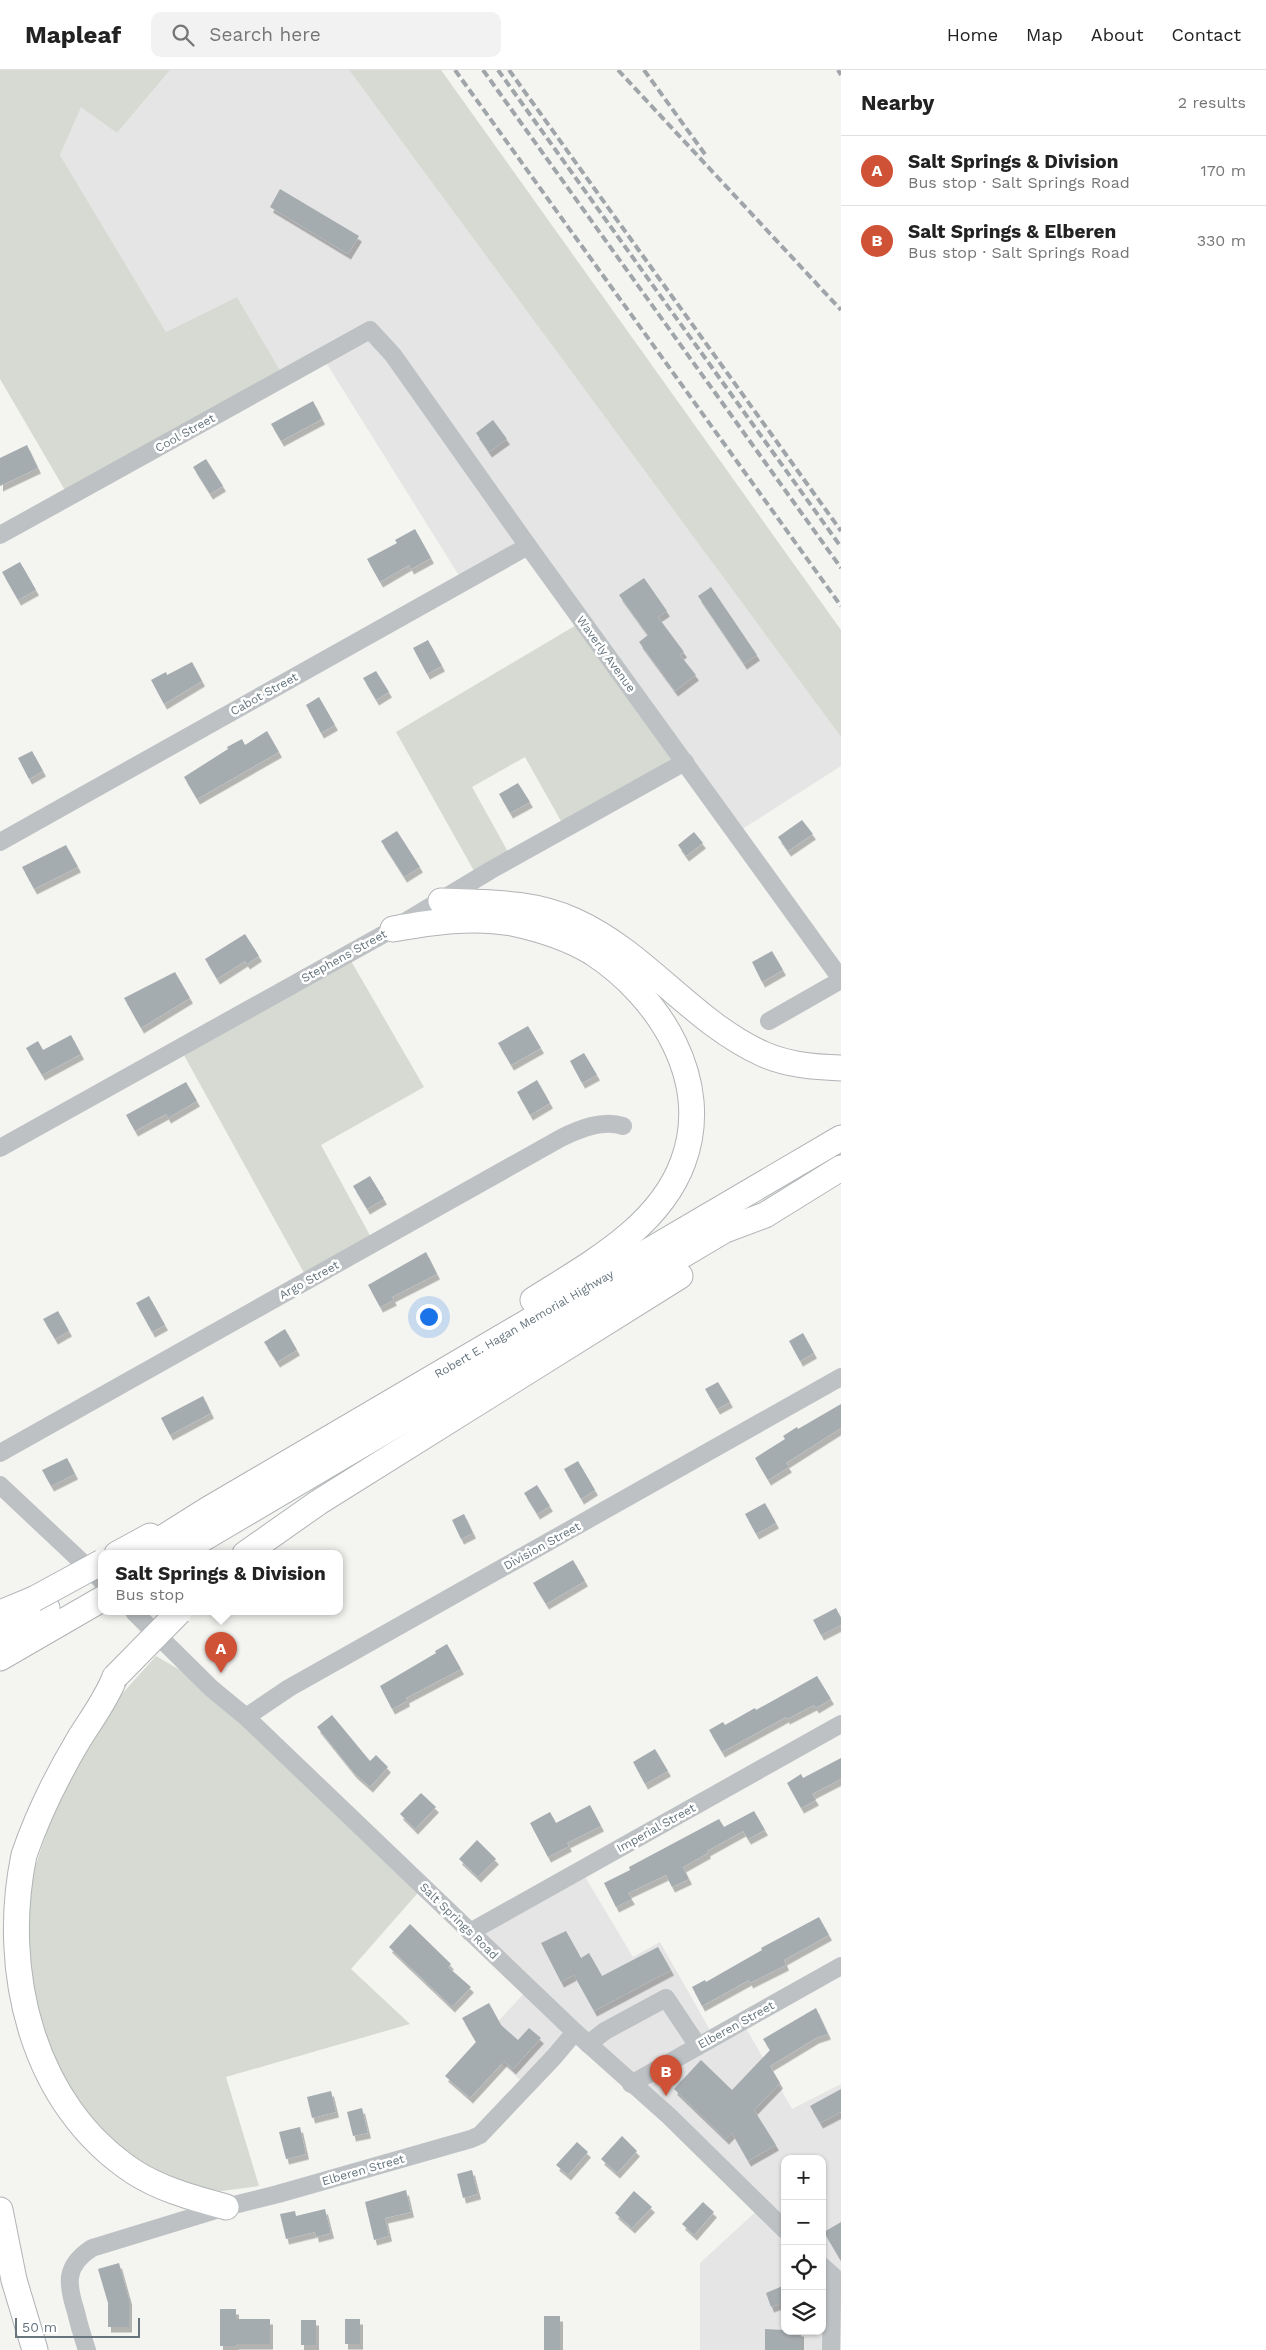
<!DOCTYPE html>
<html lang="en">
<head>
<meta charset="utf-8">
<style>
	body { margin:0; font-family:"Work Sans",sans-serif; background:#f2f2f2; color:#222 }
	.controls { position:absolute; right:15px; bottom:15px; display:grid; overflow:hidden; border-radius:10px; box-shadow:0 1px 4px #0004 }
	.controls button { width:45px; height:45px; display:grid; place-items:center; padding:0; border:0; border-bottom:1px solid #e0e0e0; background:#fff; color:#222; font:25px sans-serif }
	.scale { position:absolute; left:15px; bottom:12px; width:125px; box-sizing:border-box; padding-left:5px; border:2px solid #66757e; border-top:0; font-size:14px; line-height:18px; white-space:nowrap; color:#66757e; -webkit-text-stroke:4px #fff; paint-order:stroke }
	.you { position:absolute; left:428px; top:1246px; width:18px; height:18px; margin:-12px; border:4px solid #fff; border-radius:50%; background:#1a73e8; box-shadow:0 0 0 8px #1a73e833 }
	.badge { display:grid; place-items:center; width:32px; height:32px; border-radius:50%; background:#cf5136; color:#fff; font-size:16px; font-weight:700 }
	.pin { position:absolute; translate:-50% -41px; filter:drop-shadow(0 1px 2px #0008) }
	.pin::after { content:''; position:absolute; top:26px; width:18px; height:15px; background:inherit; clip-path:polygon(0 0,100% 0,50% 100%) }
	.popup { position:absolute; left:98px; top:1480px; width:245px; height:65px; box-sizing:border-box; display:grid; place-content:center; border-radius:10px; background:#fff; filter:drop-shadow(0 1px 4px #0005); font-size:16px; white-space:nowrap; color:#767676 }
	.popup b { font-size:19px; color:#222 }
	.popup::after { content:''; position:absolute; left:50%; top:100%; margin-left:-10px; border:10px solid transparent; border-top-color:#fff }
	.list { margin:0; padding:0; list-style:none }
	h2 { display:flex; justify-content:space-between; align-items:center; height:65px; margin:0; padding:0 20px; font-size:21px }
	h2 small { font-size:16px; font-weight:400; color:#767676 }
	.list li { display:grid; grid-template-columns:32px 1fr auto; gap:15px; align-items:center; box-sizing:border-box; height:70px; padding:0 20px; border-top:1px solid #e0e0e0 }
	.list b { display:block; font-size:19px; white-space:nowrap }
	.list p { margin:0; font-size:16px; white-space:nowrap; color:#767676 }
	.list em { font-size:16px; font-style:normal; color:#767676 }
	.icon { flex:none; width:28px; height:28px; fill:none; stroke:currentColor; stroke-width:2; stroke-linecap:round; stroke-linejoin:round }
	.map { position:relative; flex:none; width:841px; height:2280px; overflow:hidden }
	header { display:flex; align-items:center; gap:30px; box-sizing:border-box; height:70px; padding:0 25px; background:#fff; border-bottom:1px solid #e0e0e0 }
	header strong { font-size:24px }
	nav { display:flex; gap:28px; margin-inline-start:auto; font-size:18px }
	.search { width:350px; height:45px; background:#f2f2f2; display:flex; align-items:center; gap:12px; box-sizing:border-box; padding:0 18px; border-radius:10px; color:#767676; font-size:19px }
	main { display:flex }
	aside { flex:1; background:#fff }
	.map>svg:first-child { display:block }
	.built { fill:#e4e5e4; fill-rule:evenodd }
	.green { fill:#d6dad2 }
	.building { fill:#a5acb0; filter:url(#shadow) }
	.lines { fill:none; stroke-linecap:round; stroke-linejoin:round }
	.highway-casing { stroke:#b0b4b6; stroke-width:27 }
	.minor { stroke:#bdc1c4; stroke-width:18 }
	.highway { stroke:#fff; stroke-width:25 }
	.rail { stroke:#9fa5a9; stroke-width:4; stroke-dasharray:8 4; stroke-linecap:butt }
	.highway-bridge-casing { stroke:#b0b4b6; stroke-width:27; stroke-linecap:butt }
	.highway-bridge { stroke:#fff; stroke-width:25 }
	.labels { text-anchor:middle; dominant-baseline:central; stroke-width:5; stroke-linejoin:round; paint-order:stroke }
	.street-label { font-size:12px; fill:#66757e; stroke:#fff }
</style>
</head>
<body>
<header>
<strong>Mapleaf</strong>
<div class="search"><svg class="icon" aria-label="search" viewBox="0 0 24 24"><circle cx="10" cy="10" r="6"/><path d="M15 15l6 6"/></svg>Search here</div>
<nav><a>Home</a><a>Map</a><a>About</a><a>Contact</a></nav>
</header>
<main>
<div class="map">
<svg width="841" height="2280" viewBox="0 0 841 2280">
	<defs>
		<filter id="shadow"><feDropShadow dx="3" dy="5.5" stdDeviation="0" flood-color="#0004"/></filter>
	</defs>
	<rect width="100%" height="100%" fill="#f4f4f1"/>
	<g class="built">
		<polygon points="170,0 349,0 841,667 841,696 736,763 528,476 463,512 322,286 284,307 237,227 166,262 60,85 81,36 117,63"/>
		<path d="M581,1800L633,1887L660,1872L714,1967L742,1951L792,2039L841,2014V2280H700V2193L761,2137L575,1962L527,2016L478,1973L529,1918L470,1862ZM785,2089H822V2261H785Z"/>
	</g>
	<g class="green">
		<polygon points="0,0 170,0 117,63 81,37 60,85 166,262 237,227 284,307 69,427 0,309"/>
		<polygon points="349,0 441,0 841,560 841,667"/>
		<polygon points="583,551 685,692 566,760 525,687 472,717 512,789 478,808 396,662"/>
		<polygon points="347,884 424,1017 321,1075 374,1173 308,1210 180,978"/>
		<polygon points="156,1586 211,1618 423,1817 351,1899 410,1954 226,2007 259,2116 222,2121 189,2117 133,2090 76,2035 26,1931 31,1809 56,1734 98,1657 121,1625"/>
	</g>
	<g class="building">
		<polygon points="280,119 359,166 348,184 270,137"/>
		<polygon points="313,331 322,349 281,371 271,354"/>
		<polygon points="493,350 507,369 489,382 476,363"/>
		<polygon points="27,375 38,398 0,416 0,388"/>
		<polygon points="206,389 223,416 210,424 193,397"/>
		<polygon points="415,459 431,488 411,499 409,495 380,512 367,489 397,473 395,470"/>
		<polygon points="20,492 36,520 18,530 2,502"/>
		<polygon points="644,508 667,541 658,547 684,582 680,585 696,605 675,621 639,572 648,565 619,525"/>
		<polygon points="711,517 757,585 744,594 698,526"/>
		<polygon points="428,570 442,596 427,604 413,578"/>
		<polygon points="192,592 202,611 164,634 151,610 166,602 167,605"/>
		<polygon points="376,601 389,622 376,630 363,608"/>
		<polygon points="319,627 335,655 321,663 306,635"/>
		<polygon points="267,661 279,682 197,729 184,707 228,679 227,677 242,669 245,675"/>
		<polygon points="32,681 43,701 29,709 18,688"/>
		<polygon points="518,713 530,732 510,743 499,724"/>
		<polygon points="802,750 813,764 788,781 778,767"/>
		<polygon points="397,761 420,797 404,807 381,771"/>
		<polygon points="694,762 703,773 686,786 678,775"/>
		<polygon points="66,775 78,797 34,819 22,797"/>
		<polygon points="245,864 259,886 247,894 245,891 217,909 205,889"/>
		<polygon points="772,881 783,900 762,912 752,892"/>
		<polygon points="175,902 190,928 141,958 124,928"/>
		<polygon points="528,956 541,978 511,995 498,973"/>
		<polygon points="71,965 81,984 42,1005 26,978 38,971 43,980"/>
		<polygon points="584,983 597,1005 582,1013 570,991"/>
		<polygon points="537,1010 550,1033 530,1045 517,1022"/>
		<polygon points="186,1012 197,1031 168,1048 166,1044 135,1061 126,1045"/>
		<polygon points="370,1106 384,1129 367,1139 353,1116"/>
		<polygon points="426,1182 437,1204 392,1227 394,1230 380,1237 368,1215"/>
		<polygon points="149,1226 165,1255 152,1262 136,1233"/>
		<polygon points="58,1241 69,1261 55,1269 43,1249"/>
		<polygon points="285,1259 297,1280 277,1292 264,1272"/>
		<polygon points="803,1263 814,1283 800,1291 789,1271"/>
		<polygon points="718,1312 730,1332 717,1339 705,1319"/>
		<polygon points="203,1326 211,1343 170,1365 161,1348"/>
		<polygon points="841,1334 841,1358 786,1393 789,1397 768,1410 755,1388 785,1369 783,1366 797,1357 798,1359"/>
		<polygon points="67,1388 75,1404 51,1416 42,1400"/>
		<polygon points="578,1391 595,1420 581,1429 564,1399"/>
		<polygon points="537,1415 550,1436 537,1444 524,1423"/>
		<polygon points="765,1433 776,1453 756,1464 745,1444"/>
		<polygon points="464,1444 473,1463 461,1469 452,1450"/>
		<polygon points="573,1490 585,1511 546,1534 533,1513"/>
		<polygon points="836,1538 841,1548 841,1555 821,1565 813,1550"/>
		<polygon points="447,1574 461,1599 406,1628 407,1631 392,1639 380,1616 436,1583 435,1581"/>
		<polygon points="817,1606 831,1629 816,1638 814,1635 787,1649 786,1647 722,1682 709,1660 723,1652 725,1655 755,1638 756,1640"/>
		<polygon points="332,1645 370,1691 376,1685 388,1697 370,1717 354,1703 317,1657"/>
		<polygon points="655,1679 668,1701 645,1714 633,1692"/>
		<polygon points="841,1688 841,1709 812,1724 816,1730 801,1738 787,1713 801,1704 803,1708"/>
		<polygon points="421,1723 436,1737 415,1759 400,1744"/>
		<polygon points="590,1735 601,1756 567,1773 569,1776 548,1787 530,1753 550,1742 556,1753"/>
		<polygon points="754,1741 765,1760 748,1769 743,1761 707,1781 708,1783 683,1797 689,1809 672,1817 666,1805 628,1823 632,1829 616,1837 604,1813 630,1800 629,1797 719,1749 724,1757"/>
		<polygon points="477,1770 496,1789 478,1807 459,1789"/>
		<polygon points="819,1847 829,1865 784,1890 786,1895 750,1913 749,1910 702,1936 692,1917 705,1910 706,1912 762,1880 761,1878"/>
		<polygon points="410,1854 451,1894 448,1897 471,1917 452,1937 389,1877"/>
		<polygon points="566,1861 581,1888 589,1883 602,1906 658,1877 671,1900 594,1941 574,1905 561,1912 541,1873"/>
		<polygon points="489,1933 501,1955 518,1970 529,1958 541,1968 513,1999 504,1991 470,2028 445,2006 476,1972 462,1948"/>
		<polygon points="816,1938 828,1964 816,1968 770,1996 780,2013 754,2040 776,2075 748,2091 732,2063 726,2069 674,2019 701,1990 732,2020 770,1980 763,1969"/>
		<polygon points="841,2019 841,2042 820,2053 810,2036"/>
		<polygon points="331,2021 336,2042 312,2048 307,2027"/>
		<polygon points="362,2038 368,2063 353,2066 347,2042"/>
		<polygon points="300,2057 306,2084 286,2089 279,2062"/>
		<polygon points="622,2066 637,2081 617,2103 601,2089"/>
		<polygon points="577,2072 588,2082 568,2105 556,2095"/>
		<polygon points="472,2100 478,2124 463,2128 457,2104"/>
		<polygon points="406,2120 411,2142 385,2148 389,2166 374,2170 365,2132"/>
		<polygon points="634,2121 652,2137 632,2158 615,2143"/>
		<polygon points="703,2132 714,2142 694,2165 682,2154"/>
		<polygon points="325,2139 331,2163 316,2167 315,2162 286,2169 280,2144 295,2141 296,2146"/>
		<polygon points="841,2152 841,2191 824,2162"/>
		<polygon points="119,2193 129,2229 129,2257 108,2257 108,2233 98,2199"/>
		<polygon points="785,2215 785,2232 771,2237 766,2223"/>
		<polygon points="220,2239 236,2239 236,2249 270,2249 270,2274 236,2274 236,2276 220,2276"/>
		<rect x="544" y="2246" width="16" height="34"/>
		<rect x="345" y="2249" width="15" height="25"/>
		<rect x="301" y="2250" width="15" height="25"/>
		<polygon points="765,2259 801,2261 801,2280 765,2280"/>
	</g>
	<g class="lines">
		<g class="highway-casing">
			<g id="highway">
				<path d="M441,831C487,833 532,831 575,851C646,883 692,952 763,984C788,995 814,997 841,998"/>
				<path d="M393,859C432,852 472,846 512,853C540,859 569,868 593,883C660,927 713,1011 683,1092C659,1158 588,1195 533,1230"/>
				<polyline points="117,1484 150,1466"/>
				<polyline points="137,1484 207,1440 841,1068"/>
				<polyline points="177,1484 725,1160 765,1145 841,1098"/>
				<polyline points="245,1484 319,1432 680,1206"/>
				<polyline points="0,1543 34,1529"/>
				<polyline points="0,1565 47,1538"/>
				<polyline points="0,1588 102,1529"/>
				<path d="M115,1607C106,1630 92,1648 79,1669C57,1706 38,1744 24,1785C0,1901 32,2035 134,2102C162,2120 194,2128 226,2137"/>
				<polyline points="0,2140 14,2210 35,2280"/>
			</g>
		</g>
		<g class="minor">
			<polyline points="0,465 370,260 393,285 528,476 841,909"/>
			<polyline points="0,772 528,476"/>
			<polyline points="769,951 841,910"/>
			<polyline points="0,1078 393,859 491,800 685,692"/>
			<path d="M0,1383L561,1068C579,1059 603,1049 623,1056"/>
			<polyline points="0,1415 102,1511"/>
			<polyline points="134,1542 211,1618 246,1647 575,1962 669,2046 785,2160"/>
			<polyline points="246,1647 289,1618 841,1307"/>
			<polyline points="470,1862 841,1654"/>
			<polyline points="588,1974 605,1961 666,1928 698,1976"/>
			<polyline points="631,2014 841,1896"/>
			<polyline points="822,2196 841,2213"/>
			<path d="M87,2280C83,2268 79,2255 76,2242C67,2214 64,2196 92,2178L226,2137L278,2124L471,2069L480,2065L554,1987L575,1962"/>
			<polyline points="831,2280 832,2230 836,2209"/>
		</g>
		<use href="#highway" class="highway"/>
		<g class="rail">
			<polyline points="455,0 841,536"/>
			<polyline points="483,0 841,498"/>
			<polyline points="498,0 841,477"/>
			<polyline points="509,0 841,461"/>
			<polyline points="618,0 841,240"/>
			<polyline points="644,0 707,87"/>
			<polyline points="838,0 841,5"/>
		</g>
		<g class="highway-bridge-casing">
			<g id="highway-bridge">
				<polyline points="34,1529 102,1492"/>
				<polyline points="115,1607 179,1542"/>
			</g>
		</g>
		<use href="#highway-bridge" class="highway-bridge"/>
	</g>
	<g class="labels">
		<g class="street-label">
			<text transform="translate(185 363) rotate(-29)">Cool Street</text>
			<text transform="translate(606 584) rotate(54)">Waverly Avenue</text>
			<text transform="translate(264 624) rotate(-29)">Cabot Street</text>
			<text transform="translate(344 886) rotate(-29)">Stephens Street</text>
			<text transform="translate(309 1210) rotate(-29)">Argo Street</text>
			<text transform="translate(524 1254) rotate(-30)">Robert E. Hagan Memorial Highway</text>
			<text transform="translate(542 1476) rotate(-29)">Division Street</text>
			<text transform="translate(656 1758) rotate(-29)">Imperial Street</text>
			<text transform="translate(459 1851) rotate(44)">Salt Springs Road</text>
			<text transform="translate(736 1955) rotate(-29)">Elberen Street</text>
			<text transform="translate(363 2100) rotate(-16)">Elberen Street</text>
		</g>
	</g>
</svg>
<div class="controls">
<button>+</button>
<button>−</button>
<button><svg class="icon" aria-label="locate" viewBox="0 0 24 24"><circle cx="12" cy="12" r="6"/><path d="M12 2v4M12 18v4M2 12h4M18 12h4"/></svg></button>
<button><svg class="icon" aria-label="layers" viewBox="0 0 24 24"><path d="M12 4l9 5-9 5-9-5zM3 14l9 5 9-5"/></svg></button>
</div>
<div class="scale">50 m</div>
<div class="you"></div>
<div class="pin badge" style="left:221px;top:1603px">A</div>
<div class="popup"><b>Salt Springs &amp; Division</b>Bus stop</div>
<div class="pin badge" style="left:666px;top:2026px">B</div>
</div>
<aside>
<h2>Nearby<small>2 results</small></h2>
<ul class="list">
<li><span class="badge">A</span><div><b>Salt Springs &amp; Division</b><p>Bus stop · Salt Springs Road</p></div><em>170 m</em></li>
<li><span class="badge">B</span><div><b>Salt Springs &amp; Elberen</b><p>Bus stop · Salt Springs Road</p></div><em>330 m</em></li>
</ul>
</aside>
</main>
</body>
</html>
